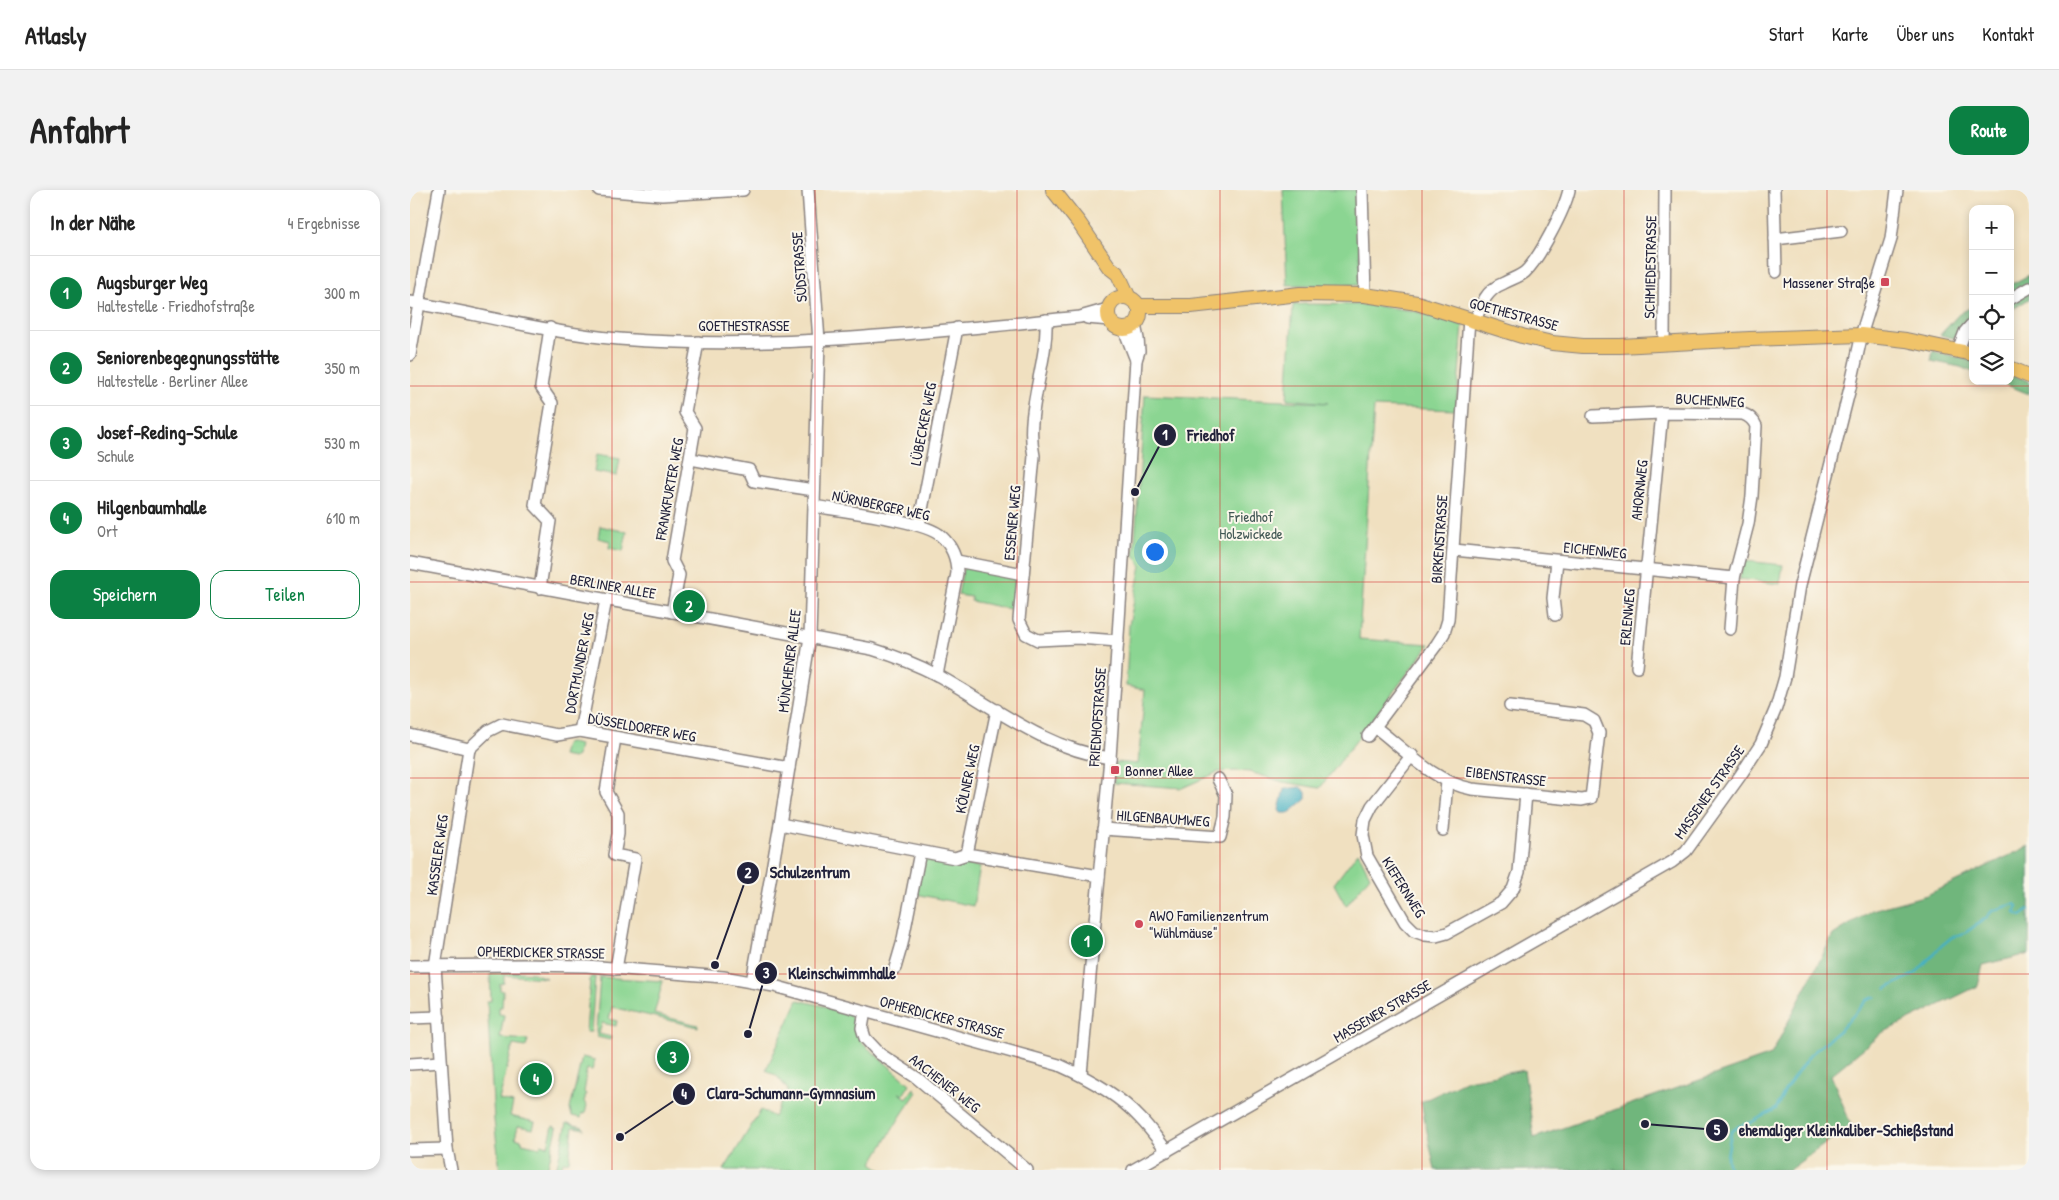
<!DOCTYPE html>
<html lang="de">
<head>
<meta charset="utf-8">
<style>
	body { margin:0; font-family:"Patrick Hand",sans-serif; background:#f2f2f2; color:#222 }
	.controls { position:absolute; right:15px; top:15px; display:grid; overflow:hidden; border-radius:10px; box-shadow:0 2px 8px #0003 }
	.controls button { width:45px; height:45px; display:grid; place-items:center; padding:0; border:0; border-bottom:1px solid #e0e0e0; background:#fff; color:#222; font:25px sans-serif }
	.you { position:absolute; left:744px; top:361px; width:18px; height:18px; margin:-12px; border:4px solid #fff; border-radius:50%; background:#1a73e8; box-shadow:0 0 0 8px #1a73e833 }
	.badge { display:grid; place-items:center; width:32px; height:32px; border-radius:50%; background:#0b8043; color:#fff; font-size:16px; font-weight:700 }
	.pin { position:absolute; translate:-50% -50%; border:2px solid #fff; box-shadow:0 1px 5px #0006 }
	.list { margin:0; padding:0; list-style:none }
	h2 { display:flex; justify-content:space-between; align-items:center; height:65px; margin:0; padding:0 20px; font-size:21px }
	h2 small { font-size:16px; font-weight:400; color:#767676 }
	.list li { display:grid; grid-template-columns:32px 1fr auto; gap:15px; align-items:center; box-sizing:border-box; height:75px; padding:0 20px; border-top:1px solid #e0e0e0 }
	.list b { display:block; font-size:19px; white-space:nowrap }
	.list p { margin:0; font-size:16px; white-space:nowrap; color:#767676 }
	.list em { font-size:16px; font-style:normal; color:#767676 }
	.actions { display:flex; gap:10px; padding:15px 20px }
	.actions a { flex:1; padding:11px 0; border:1px solid #0b8043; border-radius:15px; text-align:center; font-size:18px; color:#0b8043 }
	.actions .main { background:#0b8043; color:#fff }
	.icon { flex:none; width:28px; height:28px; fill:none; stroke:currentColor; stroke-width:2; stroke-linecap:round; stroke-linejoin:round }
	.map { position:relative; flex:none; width:1619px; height:980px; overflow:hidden; border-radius:15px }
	header { display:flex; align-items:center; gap:30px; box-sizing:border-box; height:70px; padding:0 25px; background:#fff; border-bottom:1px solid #e0e0e0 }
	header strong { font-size:24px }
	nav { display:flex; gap:28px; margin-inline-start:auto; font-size:18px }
	.intro { display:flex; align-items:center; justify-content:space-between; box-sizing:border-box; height:120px; padding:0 30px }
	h1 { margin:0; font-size:35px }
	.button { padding:12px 22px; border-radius:15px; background:#0b8043; color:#fff; font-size:18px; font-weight:700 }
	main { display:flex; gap:30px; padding:0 30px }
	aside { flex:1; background:#fff; border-radius:15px; box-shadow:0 2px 8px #0003 }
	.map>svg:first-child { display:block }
	.green { fill:#8bd592; stroke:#567c66 }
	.forest { fill:#70b67c; stroke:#496c5c }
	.water { fill:#45b0c3; stroke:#34697f }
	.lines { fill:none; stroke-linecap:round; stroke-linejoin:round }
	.stream { stroke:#45b0c3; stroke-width:2.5 }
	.minor-casing { stroke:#89817e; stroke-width:14 }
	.major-casing { stroke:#89817e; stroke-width:16 }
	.minor { stroke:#fff; stroke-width:11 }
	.major { stroke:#f0c369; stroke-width:14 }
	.grid { fill:none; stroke:#d62828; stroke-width:1; stroke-opacity:0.55 }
	.poi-dot { fill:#d1495b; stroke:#fbf7ec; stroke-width:2 }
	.labels { text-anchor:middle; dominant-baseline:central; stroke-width:4; stroke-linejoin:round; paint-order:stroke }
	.street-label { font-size:15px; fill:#22223b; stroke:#fbf7ec }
	.poi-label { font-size:15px; fill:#22223b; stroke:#fbf7ec; text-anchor:start }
	.park-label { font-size:15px; fill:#425855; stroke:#fbf7ec }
	.leader { fill:none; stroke:#22223b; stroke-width:2 }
	.callout-dot { fill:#22223b; stroke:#fbf7ec; stroke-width:2 }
	.mark-label { font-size:15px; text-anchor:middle; font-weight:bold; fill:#fff }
	.callout-label { font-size:16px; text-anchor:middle; font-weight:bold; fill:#22223b; stroke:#fbf7ec; stroke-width:4; stroke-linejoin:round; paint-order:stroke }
</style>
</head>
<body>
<header>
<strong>Atlasly</strong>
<nav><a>Start</a><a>Karte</a><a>Über uns</a><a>Kontakt</a></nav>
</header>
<div class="intro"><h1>Anfahrt</h1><a class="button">Route</a></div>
<main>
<aside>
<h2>In der Nähe<small>4 Ergebnisse</small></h2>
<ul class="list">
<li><span class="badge">1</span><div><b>Augsburger Weg</b><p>Haltestelle · Friedhofstraße</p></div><em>300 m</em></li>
<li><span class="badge">2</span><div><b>Seniorenbegegnungsstätte</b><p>Haltestelle · Berliner Allee</p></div><em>350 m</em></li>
<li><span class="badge">3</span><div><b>Josef-Reding-Schule</b><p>Schule</p></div><em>530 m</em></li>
<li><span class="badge">4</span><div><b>Hilgenbaumhalle</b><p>Ort</p></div><em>610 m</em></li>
</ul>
<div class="actions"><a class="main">Speichern</a><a>Teilen</a></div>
</aside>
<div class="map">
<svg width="1619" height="980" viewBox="0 0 1619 980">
	<rect width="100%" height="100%" fill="#fbf7ec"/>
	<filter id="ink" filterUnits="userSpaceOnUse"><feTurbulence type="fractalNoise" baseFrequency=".02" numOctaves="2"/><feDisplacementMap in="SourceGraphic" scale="10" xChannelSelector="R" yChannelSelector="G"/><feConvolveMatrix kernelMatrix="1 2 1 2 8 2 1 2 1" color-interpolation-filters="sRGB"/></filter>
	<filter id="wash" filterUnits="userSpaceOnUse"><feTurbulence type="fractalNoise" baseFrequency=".0096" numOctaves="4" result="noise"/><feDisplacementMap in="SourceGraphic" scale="20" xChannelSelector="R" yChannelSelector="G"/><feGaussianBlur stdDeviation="1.12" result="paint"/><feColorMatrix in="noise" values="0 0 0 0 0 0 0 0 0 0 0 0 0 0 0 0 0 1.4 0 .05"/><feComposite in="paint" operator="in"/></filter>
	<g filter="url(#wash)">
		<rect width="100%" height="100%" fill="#f0e0c0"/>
		<g class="green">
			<polygon points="873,0 948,0 951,95 877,95"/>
			<polygon points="896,114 960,115 1004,121 1053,135 1046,220 964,217 949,449 1020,454 910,598 873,592 840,582 826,581 808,582 772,598 704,593 706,572 728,574 735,500 716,496 719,435 731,375 724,365 735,205 918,213 877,209 883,115"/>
			<polygon points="187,264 210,268 207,286 184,282"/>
			<polygon points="190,336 217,342 213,361 199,358 200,351 188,348"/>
			<polygon points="1335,371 1373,375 1370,394 1329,389"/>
			<polygon points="556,377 607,388 605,420 561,411 561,407 548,405 553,379"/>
			<polygon points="158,552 169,555 167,566 163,568 152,566 155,554"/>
			<polygon points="948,662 960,686 936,716 924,694"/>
			<polygon points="514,666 570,677 563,716 506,704"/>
			<polygon points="98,781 124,783 136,788 94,785 94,793 90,794 90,800 93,801 92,817 89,817 89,824 94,825 90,848 118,850 116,857 103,855 89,910 103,913 100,926 125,932 123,939 108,936 105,948 112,950 112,953 130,957 131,954 138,956 143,936 147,938 137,980 123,980 109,977 108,980 90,980 84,930 77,811 81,811 80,783"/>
			<polygon points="182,787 185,787 181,842 176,842 180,790"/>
			<polygon points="190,787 253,791 244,824 288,835 288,837 202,817 199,829 207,831 206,836 192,833 189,844 201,847 200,850 187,847 186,841"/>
			<polygon points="388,810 439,822 452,853 500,894 493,905 489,903 497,908 504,898 507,902 492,924 462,973 472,980 314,980 351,920 364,927 378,900 368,887 356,880"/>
			<polygon points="172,867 185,870 182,880 177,879 175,888 176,890 174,902 176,904 174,912 177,915 175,924 172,923 171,928 162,926 160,919"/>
			<polygon points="157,933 173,937 175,939 163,937 159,971 153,972 151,980 146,980"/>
		</g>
		<g class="forest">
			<polygon points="1619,85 1619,109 1600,121 1600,95"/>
			<polygon points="1563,116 1563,143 1543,148 1530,145 1549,124"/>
			<polygon points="1523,161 1563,171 1563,182 1550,177 1521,171"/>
			<polygon points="1600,184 1619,191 1619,204 1587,191 1600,191"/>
			<polygon points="1619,656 1619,764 1573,775 1568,796 1472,843 1421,885 1441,935 1379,980 1025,980 1011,912 1057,890 1114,880 1124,948 1361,865 1423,745 1462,720 1517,705"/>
		</g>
		<polygon class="water" points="890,597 896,602 896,609 879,623 871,623 869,620 874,599"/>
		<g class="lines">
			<g class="stream">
				<polyline points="1476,799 1506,783 1531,756 1542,747 1555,743 1576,728 1582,721 1605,714 1608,716 1605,723 1611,726 1619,720"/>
				<polyline points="1319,980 1317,967 1321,942 1329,936 1340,933 1366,919 1375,900 1400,865 1432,838 1457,810 1465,807"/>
			</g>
		</g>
	</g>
	<g filter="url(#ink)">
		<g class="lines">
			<g class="minor-casing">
				<g id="minor">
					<polyline points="189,0 252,5 333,0"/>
					<polyline points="952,0 955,105"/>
					<polyline points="1364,0 1366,82"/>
					<polyline points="1365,49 1431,41"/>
					<polyline points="1600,109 1619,98"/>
					<path d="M0,112C69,124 139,143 209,149C363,161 517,142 670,127L698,119"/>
					<polyline points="677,128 700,130"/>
					<path d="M636,130C638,175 614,222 624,266L609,430L616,444L628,450L668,448L708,451"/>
					<path d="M1065,132C1071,114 1076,100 1094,93C1101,89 1109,87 1115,82C1129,69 1155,19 1159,0"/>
					<polyline points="714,139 726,170"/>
					<polyline points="1254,153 1255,0"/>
					<polyline points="1548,160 1555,142 1563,133"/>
					<polyline points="0,165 29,0"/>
					<path d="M1183,226L1252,223L1333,224C1339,226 1343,229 1346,236L1342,306L1338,334L1324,388L1320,439"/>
					<polyline points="281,269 339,280 344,291 404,300"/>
					<path d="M404,316C430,321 514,330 531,346C542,356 547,368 547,383L527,485"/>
					<polyline points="509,335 547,138"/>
					<polyline points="1044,360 1324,388"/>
					<polyline points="547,371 613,384"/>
					<path d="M0,373L462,459C485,466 508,475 529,486C584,517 636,559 700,568"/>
					<polyline points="130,398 140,331 125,315 142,213 131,197 140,138"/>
					<polyline points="262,422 269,385 262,371 285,238 275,222 288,152"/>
					<polyline points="1145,425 1143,408 1147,371"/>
					<polyline points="1227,477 1252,223"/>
					<path d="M965,537C995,560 1024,592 1062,599L1172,610L1181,608L1189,543L1184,531L1174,525L1100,516"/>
					<polyline points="170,541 196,410"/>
					<polyline points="0,545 59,559 78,541 92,534 147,545 170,541 379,578"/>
					<polyline points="958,546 1027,454 1034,443 1038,430 1059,129"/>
					<polyline points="205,548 196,602 208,623 208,644 204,665 225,669 206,779"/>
					<polyline points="1002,565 962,616 955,630 953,645 957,666 995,732 1004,741 1015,745 1026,746 1037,743 1091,713 1103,699 1109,682 1116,604"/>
					<polyline points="370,634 545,668 557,664 689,686"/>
					<polyline points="693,639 810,647 815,627 816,605 808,589"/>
					<polyline points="1033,640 1037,591"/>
					<polyline points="557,664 587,520"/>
					<path d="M0,776L113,775L177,776L313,787L364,796L649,875C678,888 708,904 730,928C740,938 748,950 757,961"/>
					<polyline points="485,778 492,754 510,662"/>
					<polyline points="342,792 370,634 400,447 409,151 398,0"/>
					<polyline points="455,821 452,838 455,848 470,864 507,888 617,980"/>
					<polyline points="0,828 29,827"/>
					<polyline points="0,874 31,872"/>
					<polyline points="671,884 700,568 726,170 729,161 728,149 725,135"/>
					<polyline points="0,960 37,959"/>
					<polyline points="41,980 37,959 25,776 59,559"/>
					<polyline points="723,980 1262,672 1276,661 1330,586 1351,554 1366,518 1375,487 1390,395 1440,198 1453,139 1481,49 1487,0"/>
				</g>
			</g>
			<g class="major-casing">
				<g id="major">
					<polyline points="643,0 669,33 699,77 708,84 719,108"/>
					<circle cx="714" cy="123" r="16"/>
					<polyline points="728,116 781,116 890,104 955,105 1007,113 1112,146 1142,153 1173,156 1210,156 1340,149 1451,145 1496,150 1563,164"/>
					<polyline points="1600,178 1619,186"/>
				</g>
			</g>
			<use href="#minor" class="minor"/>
			<use href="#major" class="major"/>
		</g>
	</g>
	<path class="grid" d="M202,0V980M405,0V980M607,0V980M810,0V980M1012,0V980M1214,0V980M1417,0V980M0,196H1619M0,392H1619M0,588H1619M0,784H1619"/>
	<g class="poi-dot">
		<rect x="1470" y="87" width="10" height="10" rx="2.5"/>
		<rect x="700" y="575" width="10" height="10" rx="2.5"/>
		<circle cx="729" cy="734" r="5"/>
	</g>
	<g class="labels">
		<g class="street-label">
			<text transform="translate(389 77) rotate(-94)">SÜDSTRASSE</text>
			<text transform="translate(1240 77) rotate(-89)">SCHMIEDESTRASSE</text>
			<text transform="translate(1104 124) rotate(15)">GOETHESTRASSE</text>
			<text x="334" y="135">GOETHESTRASSE</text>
			<text transform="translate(1300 210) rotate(3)">BUCHENWEG</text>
			<text transform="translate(513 234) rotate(-79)">LÜBECKER WEG</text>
			<text transform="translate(259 299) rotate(-80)">FRANKFURTER WEG</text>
			<text transform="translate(1229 300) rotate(-84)">AHORNWEG</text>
			<text transform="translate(471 315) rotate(12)">NÜRNBERGER WEG</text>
			<text transform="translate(602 333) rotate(-85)">ESSENER WEG</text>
			<text transform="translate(1029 349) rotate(-86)">BIRKENSTRASSE</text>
			<text transform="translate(1185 360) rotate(6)">EICHENWEG</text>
			<text transform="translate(203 396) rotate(10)">BERLINER ALLEE</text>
			<text transform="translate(1217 427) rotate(-85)">ERLENWEG</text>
			<text transform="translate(379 471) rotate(-83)">MÜNCHENER ALLEE</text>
			<text transform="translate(169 473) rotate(-79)">DORTMUNDER WEG</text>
			<text transform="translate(687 527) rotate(-86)">FRIEDHOFSTRASSE</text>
			<text transform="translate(232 537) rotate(10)">DÜSSELDORFER WEG</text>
			<text transform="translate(1096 586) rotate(7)">EIBENSTRASSE</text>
			<text transform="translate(557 589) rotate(-78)">KÖLNER WEG</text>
			<text transform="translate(1299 602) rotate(-55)">MASSENER STRASSE</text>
			<text transform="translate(753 628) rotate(4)">HILGENBAUMWEG</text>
			<text transform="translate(27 665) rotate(-82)">KASSELER WEG</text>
			<text transform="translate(994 697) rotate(58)">KIEFERNWEG</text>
			<text transform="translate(131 762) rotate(1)">OPHERDICKER STRASSE</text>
			<text transform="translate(972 821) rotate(-30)">MASSENER STRASSE</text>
			<text transform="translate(532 827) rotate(15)">OPHERDICKER STRASSE</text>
			<text transform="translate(535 893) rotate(38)">AACHENER WEG</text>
		</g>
		<g class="poi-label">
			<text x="1465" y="92" text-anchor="end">Massener Straße</text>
			<text x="715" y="580">Bonner Allee</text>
			<text x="739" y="725">AWO Familienzentrum<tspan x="739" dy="17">"Wühlmäuse"</tspan></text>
		</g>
		<g class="park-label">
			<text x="841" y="326">Friedhof<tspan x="841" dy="17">Holzwickede</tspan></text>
		</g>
	</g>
	<path class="leader" d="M725 302L755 245M305 775L338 683M338 844L356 783M210 947L274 904M1235 934L1307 940"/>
	<g class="callout-dot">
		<circle cx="725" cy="302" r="5"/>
		<circle cx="305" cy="775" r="5"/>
		<circle cx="338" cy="844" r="5"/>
		<circle cx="210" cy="947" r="5"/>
		<circle cx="1235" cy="934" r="5"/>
		<circle cx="755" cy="245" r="12"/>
		<circle cx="338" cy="683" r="12"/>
		<circle cx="356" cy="783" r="12"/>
		<circle cx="274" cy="904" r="12"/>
		<circle cx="1307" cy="940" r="12"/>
	</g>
	<g class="mark-label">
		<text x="755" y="250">1</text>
		<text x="338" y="688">2</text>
		<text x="356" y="788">3</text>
		<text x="274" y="909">4</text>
		<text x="1307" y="945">5</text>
	</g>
	<g class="callout-label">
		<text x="801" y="251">Friedhof</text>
		<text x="400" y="688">Schulzentrum</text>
		<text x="432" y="789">Kleinschwimmhalle</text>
		<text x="381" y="909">Clara-Schumann-Gymnasium</text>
		<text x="1436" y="946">ehemaliger Kleinkaliber-Schießstand</text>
	</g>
</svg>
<div class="controls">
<button>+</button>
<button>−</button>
<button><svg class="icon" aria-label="locate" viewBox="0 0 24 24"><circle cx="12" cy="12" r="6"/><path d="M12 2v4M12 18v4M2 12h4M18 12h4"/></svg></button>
<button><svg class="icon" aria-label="layers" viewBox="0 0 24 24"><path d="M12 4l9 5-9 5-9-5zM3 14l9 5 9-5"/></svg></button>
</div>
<div class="you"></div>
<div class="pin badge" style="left:677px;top:751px">1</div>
<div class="pin badge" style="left:279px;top:416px">2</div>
<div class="pin badge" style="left:263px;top:867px">3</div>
<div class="pin badge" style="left:126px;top:889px">4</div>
</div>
</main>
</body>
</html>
